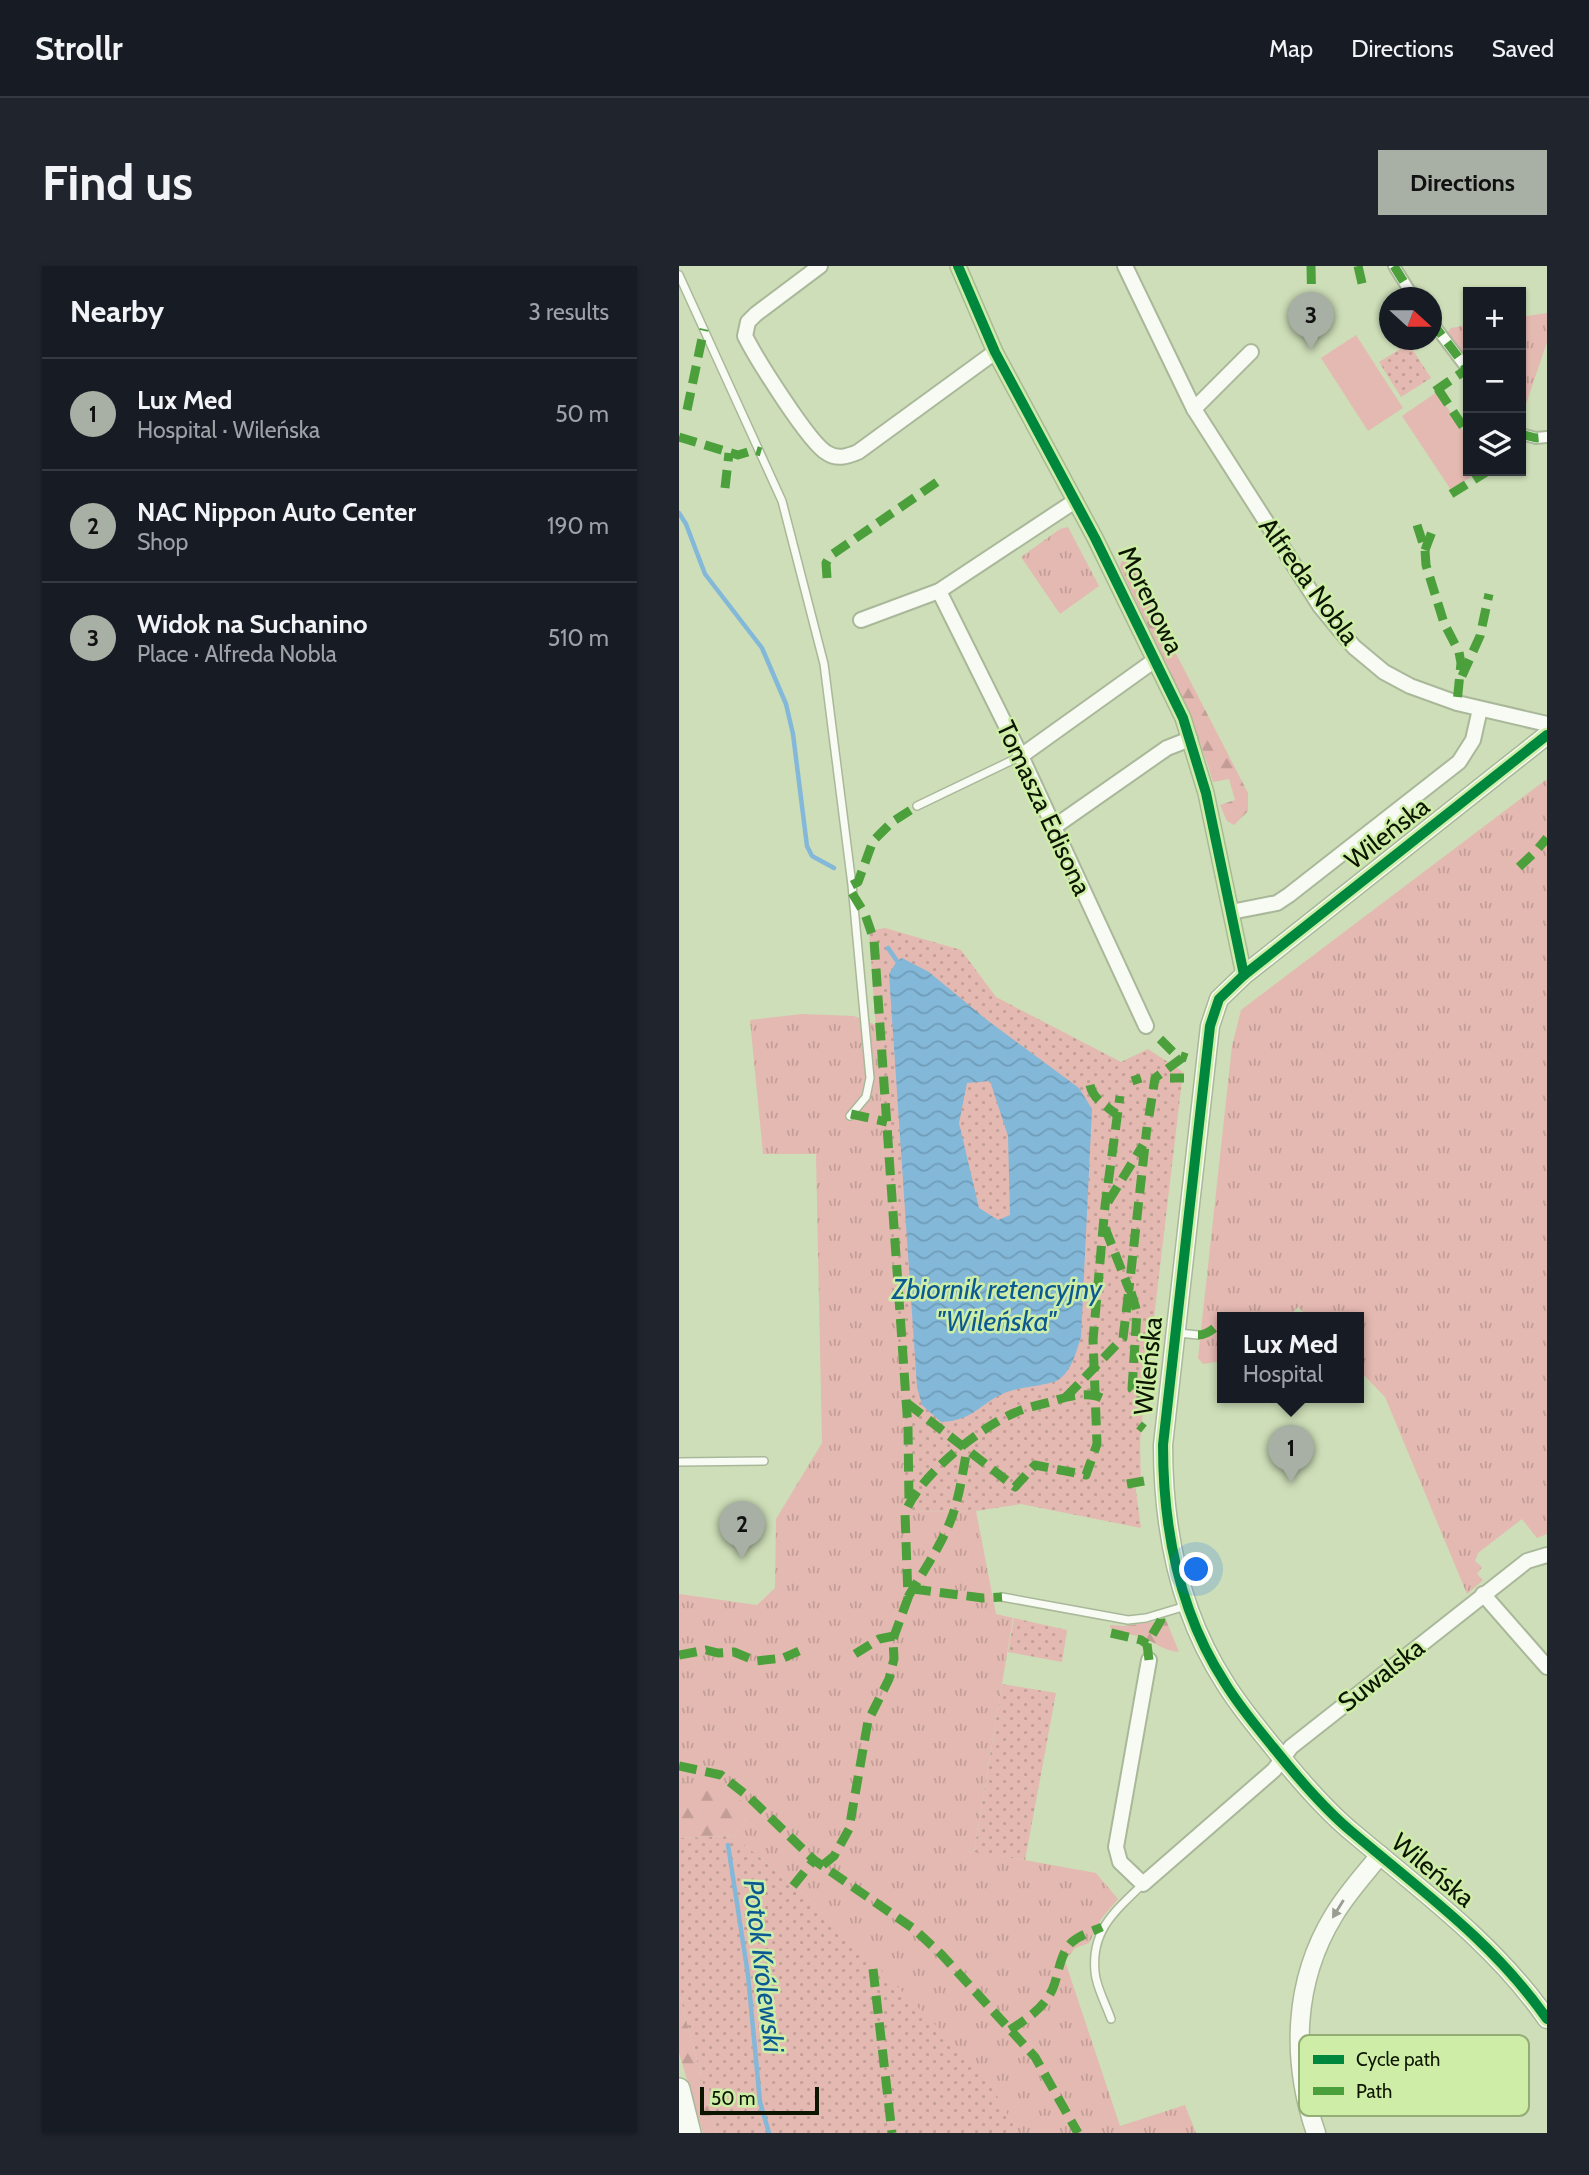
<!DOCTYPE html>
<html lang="en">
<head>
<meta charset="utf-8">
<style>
	body { margin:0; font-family:Cabin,sans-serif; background:#20242c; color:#f1f3f6 }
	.controls { position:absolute; right:21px; top:21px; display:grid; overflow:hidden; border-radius:0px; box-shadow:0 2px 5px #0004 }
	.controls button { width:63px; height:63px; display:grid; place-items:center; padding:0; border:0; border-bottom:2px solid #363941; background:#171b24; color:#f1f3f6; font:35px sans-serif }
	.compass { position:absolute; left:700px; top:21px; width:63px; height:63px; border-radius:50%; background:#171b24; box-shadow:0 2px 5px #0004; rotate:111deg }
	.scale { position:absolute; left:21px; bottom:18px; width:119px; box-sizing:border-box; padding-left:7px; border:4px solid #0b1500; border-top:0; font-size:19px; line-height:24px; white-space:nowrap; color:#0b1500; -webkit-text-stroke:5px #ceeea8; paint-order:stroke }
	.you { position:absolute; left:518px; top:1304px; width:24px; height:24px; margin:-18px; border:5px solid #fff; border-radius:50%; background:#1a73e8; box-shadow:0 0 0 10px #1a73e833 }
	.badge { display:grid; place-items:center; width:46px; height:46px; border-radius:50%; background:#a8afa4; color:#111; font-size:23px; font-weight:700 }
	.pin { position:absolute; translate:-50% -58px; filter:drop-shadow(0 2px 4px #0008) }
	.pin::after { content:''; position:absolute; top:37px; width:24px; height:21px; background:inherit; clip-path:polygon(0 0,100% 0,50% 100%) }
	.popup { position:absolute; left:538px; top:1046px; width:147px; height:91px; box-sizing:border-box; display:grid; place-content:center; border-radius:0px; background:#171b24; filter:drop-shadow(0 2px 5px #0005); font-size:23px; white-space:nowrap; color:#9ea1a6 }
	.popup b { font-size:26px; color:#f1f3f6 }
	.popup::after { content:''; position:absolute; left:50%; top:100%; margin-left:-14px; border:14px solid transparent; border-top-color:#171b24 }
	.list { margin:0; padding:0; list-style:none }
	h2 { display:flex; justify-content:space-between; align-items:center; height:91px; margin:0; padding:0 28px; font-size:30px }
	h2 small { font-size:23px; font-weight:400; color:#9ea1a6 }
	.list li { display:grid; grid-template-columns:46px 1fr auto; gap:21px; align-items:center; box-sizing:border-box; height:112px; padding:0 28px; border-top:2px solid #363941 }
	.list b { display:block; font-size:26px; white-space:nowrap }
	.list p { margin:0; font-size:23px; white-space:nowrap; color:#9ea1a6 }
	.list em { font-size:23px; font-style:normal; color:#9ea1a6 }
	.icon { flex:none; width:38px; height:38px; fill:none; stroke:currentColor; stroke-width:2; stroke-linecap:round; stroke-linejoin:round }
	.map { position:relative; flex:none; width:868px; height:1867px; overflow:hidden; border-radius:0px }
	header { display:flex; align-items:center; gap:42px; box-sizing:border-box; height:98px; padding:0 35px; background:#171b24; border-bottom:2px solid #363941 }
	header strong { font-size:33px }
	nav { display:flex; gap:38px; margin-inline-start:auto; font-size:24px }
	.intro { display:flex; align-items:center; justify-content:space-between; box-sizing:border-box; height:168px; padding:0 42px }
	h1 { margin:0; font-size:49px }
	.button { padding:18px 32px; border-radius:0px; background:#a8afa4; color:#111; font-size:24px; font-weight:700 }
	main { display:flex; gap:42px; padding:0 42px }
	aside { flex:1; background:#171b24; border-radius:0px; box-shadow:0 2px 5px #0004 }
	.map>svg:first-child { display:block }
	.grass { fill:url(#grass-tufts) }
	.forest { fill:url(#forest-firs) }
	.park { fill:url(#park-dots) }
	.pitch { fill:#e4b9b1 }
	.water { fill:url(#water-waves); fill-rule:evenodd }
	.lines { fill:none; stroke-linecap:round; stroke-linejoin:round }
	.stream { stroke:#83b8d9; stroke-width:4.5 }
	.service-casing { stroke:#aab89a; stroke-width:10 }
	.pedestrian-casing { stroke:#aab89a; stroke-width:14 }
	.minor-casing { stroke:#aab89a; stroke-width:18 }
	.tertiary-casing { stroke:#aab89a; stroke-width:21 }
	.secondary-casing { stroke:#aab89a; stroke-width:24 }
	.service { stroke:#f8faf4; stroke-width:7 }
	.pedestrian { stroke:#f8faf4; stroke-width:10 }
	.minor { stroke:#f8faf4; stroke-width:14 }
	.tertiary { stroke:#f8faf4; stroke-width:18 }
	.secondary { stroke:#f8faf4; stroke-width:21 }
	.quiet { stroke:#4ca03c; stroke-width:9; stroke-dasharray:18 9; stroke-linecap:butt }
	.cycleway-casing { stroke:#ceeea8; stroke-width:15 }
	.cycleway { stroke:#00873e; stroke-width:10 }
	.oneway { fill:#999e92 }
	.labels { text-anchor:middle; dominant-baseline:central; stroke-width:5; stroke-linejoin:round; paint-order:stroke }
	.street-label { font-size:26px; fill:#0b1500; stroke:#ceeea8 }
	.water-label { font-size:28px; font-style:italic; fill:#0a5993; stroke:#ceeea8 }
	.key { fill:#ceeea8; stroke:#94ad76; stroke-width:2 }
	.key-label { font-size:19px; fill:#0b1500 }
</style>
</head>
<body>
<header>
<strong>Strollr</strong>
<nav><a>Map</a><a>Directions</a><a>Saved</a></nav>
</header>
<div class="intro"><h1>Find us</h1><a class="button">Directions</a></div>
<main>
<aside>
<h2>Nearby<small>3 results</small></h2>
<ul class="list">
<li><span class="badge">1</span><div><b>Lux Med</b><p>Hospital · Wileńska</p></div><em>50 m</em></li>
<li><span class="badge">2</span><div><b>NAC Nippon Auto Center</b><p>Shop</p></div><em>190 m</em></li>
<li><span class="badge">3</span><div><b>Widok na Suchanino</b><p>Place · Alfreda Nobla</p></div><em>510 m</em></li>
</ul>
</aside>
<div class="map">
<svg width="868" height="1867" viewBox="0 0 868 1867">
	<defs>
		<pattern id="grass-tufts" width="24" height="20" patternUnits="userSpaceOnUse" patternTransform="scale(1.75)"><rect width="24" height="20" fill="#e4b9b1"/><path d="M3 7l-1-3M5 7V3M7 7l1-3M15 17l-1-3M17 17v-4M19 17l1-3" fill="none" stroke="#c29e96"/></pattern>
		<pattern id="forest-firs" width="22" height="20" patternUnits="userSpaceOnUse" patternTransform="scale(1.75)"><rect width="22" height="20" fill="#e4b9b1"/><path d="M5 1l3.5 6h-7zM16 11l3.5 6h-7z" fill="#c29e96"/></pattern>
		<pattern id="park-dots" width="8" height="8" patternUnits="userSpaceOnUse" patternTransform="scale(1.75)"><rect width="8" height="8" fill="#e4b9b1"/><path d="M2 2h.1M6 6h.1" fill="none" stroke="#c29e96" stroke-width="1.8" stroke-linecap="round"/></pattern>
		<pattern id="water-waves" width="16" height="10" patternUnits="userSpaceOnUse" patternTransform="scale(1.75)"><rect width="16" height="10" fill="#83b8d9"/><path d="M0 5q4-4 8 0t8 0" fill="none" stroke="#709db8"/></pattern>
	</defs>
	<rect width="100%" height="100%" fill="#cddeb8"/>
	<g class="grass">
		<polygon points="868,47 868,76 842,153 842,51"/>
		<polygon points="789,59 789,96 769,66 772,62"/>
		<polygon points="389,261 420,320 381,348 342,291 381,263"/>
		<polygon points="868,513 868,1268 858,1272 843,1253 799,1287 796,1295 803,1301 798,1308 804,1314 788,1328 706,1131 680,1104 680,1051 629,1051 619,1041 610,1051 544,1051 544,1095 524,1098 519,1092 553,780 562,744"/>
		<polygon points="123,748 175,750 197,759 225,1165 227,1246 297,1245 317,1348 334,1352 295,1585 417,1607 439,1633 422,1653 410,1677 396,1682 386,1695 441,1860 506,1839 517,1867 339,1867 304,1807 126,1629 55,1570 68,1552 19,1520 0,1515 0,1328 78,1339 96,1322 97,1253 143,1177 137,888 84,888 71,754"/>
	</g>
	<g class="forest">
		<path d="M447,293L453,296L461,309L458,312L569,527V545L555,559L548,555L541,539L556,534L550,513L534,516C512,440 474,373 441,301L442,296Z"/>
		<path d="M487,1354L500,1386C479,1383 478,1376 461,1371C451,1367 442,1369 432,1364L431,1359L445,1360Z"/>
		<path d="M0,1515C28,1522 48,1520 70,1542L68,1552L55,1570L0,1572Z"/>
		<polygon points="0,1726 37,1867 24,1867 0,1787"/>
	</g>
	<g class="park">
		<polygon points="730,78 752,112 722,131 700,96"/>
		<polygon points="206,662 282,684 317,731 442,796 469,783 504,806 464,1145 461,1176 462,1217 456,1218 462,1262 342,1238 297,1245 227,1246 225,1165 190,665"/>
		<polygon points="335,1352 388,1364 383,1396 329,1386"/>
		<polygon points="323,1418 377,1427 346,1594 295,1586"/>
		<polygon points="55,1570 126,1629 305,1807 339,1867 37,1867 0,1726 0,1572"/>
	</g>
	<g class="pitch">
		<polygon points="677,69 724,142 689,165 642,92"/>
		<polygon points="758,126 789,173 789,205 801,205 772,224 723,150"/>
	</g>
	<path class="water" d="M223,692L250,706L308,754L400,822L413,843L402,1071C397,1086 393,1105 379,1114C371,1119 342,1121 331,1125C303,1134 296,1155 262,1156L243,1139L238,1121L210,708L218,695ZM311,815L329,870L331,949L319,954L300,942L280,857L288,817Z"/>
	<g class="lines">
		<g class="stream">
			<polyline points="0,247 7,258 26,308 83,382 107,438 114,468 128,580 133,590 155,602"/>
			<polyline points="209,682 218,695"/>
			<polyline points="49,1579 69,1709 81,1836 90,1867"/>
		</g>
		<g class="service-casing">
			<g id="service">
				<polyline points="0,9 103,235 145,398 173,619 191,812 187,831 171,850"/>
				<polyline points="238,540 342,490"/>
				<polyline points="499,1067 519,1069"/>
				<polyline points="0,1196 85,1195"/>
				<polyline points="323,1331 449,1354 467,1352 507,1340"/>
				<path d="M432,1753C427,1738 417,1721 416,1706C412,1664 436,1645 464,1618"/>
			</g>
		</g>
		<g class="pedestrian-casing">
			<g id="pedestrian">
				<polyline points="715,0 735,32"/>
				<polyline points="752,55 789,104"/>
				<polyline points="842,168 857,172 868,171"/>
			</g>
		</g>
		<g class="minor-casing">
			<g id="minor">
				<path d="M141,0L77,48L69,56L66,70C77,92 130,177 148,187C159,194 169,190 179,186L316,86"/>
				<polyline points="279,0 316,86 416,272 504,452 527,527 565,709"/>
				<polyline points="446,0 515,143 641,340 675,381 705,406 731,420 778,437 868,458"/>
				<polyline points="515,143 572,86"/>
				<polyline points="260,325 342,490 467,760"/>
				<polyline points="182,354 260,325 396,235"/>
				<polyline points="342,490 476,394"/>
				<polyline points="375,561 488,482 511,473"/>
				<polyline points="552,646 598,637 610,629 780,496 794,474 801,443"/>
				<polyline points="804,1328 868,1401"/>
				<polyline points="470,1394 437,1581 441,1596 464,1618 595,1504 612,1481 848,1295 868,1289"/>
			</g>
		</g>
		<g class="tertiary-casing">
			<g id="tertiary">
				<path d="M868,469L565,709L540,733L531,760L484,1179C484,1263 500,1346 546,1417C560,1440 577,1460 594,1481C618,1511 644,1542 673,1566C743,1625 816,1678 868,1753"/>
				<path d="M637,1867C612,1794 614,1716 655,1649C668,1627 685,1609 701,1589"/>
			</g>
		</g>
		<g class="secondary-casing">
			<polyline id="secondary" points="0,1823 11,1867"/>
		</g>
		<use href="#service" class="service"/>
		<use href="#pedestrian" class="pedestrian"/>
		<use href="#minor" class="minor"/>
		<use href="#tertiary" class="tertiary"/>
		<use href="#secondary" class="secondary"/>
		<g class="quiet">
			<polyline points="632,0 633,47 636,79"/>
			<polyline points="679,0 685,26"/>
			<polyline points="715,0 735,32"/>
			<polyline points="752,55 789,104"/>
			<polyline points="759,123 789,168"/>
			<polyline points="756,125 788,103"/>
			<polyline points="8,144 25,63"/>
			<polyline points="842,168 857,172 868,171"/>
			<polyline points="0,171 59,189 75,184 82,186"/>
			<polyline points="46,222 50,187"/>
			<polyline points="772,228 809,205"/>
			<polyline points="738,259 746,284 747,299 765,357 780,386 782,397 778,437"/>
			<polyline points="746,284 754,263"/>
			<polyline points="148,312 147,297 151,290 258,216"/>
			<polyline points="783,410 801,370 810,328"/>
			<polyline points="840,601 857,585 868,572"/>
			<polyline points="173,619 179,616 194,575 213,556 238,540"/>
			<polyline points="173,627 186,648 195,674 229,1162 230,1236"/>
			<polyline points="481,773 496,788 508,792"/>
			<polyline points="491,812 505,812"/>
			<polyline points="453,815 462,812"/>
			<path d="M411,819C414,833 426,839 437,848"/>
			<polyline points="172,848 208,856"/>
			<polyline points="470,850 476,812 503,792"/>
			<polyline points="429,936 464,879"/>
			<polyline points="426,962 450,1023 468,861"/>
			<polyline points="452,1026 458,1046 453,1123 468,1138"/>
			<path d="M519,1069C530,1069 536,1061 544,1054"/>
			<polyline points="387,1131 444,1072 450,1023"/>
			<polyline points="228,1137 336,1221 356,1199 407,1209 418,1178 414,1074 426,940 441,830"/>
			<polyline points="460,1159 465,1163"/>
			<polyline points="448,1218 465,1215"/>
			<polyline points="234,1323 304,1332 323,1331"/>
			<path d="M229,1331C245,1304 264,1277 274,1248C281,1227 284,1205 288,1183"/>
			<polyline points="432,1367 462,1374 468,1378"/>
			<polyline points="176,1388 200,1373 215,1370"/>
			<polyline points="0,1389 27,1384 39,1387 55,1386 77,1395 104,1392 120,1385"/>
			<polyline points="470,1394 468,1378 482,1354 481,1347"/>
			<polyline points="0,1500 42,1509 71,1532 135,1594 235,1663 262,1688 356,1791 399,1867"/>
			<path d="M144,1599L155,1590L170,1563L189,1455L210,1413L215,1393L214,1373L229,1332L226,1247C240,1210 300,1162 335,1147C346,1142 359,1139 371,1136C386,1131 408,1125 423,1132"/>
			<polyline points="114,1620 135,1594"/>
			<polyline points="194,1703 213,1867"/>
			<path d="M331,1764C348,1753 366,1741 374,1722C380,1707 381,1687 393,1676C401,1669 414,1665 423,1661"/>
		</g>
		<g class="cycleway-casing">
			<g id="cycleway">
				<polyline points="279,0 316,86 416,272 504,452 527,527 565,709"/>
				<path d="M868,469L565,709L540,733L531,760L484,1179C484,1263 500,1346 546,1417C560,1440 577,1460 594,1481C618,1511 644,1542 673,1566C743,1625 816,1678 868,1753"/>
			</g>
		</g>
		<use href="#cycleway" class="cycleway"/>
	</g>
	<defs><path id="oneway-solid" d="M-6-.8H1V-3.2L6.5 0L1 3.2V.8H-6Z" transform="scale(1.75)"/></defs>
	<use class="oneway" href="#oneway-solid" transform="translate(659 1643) rotate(122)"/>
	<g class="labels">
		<g class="street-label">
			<text transform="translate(630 315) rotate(54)">Alfreda Nobla</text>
			<text transform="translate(472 334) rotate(64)">Morenowa</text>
			<text transform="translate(365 542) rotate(65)">Tomasza Edisona</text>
			<text transform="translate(708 567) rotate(-38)">Wileńska</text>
			<text transform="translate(469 1100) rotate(-84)">Wileńska</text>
			<text transform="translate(702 1409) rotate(-38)">Suwalska</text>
			<text transform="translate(754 1604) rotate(40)">Wileńska</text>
		</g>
		<g class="water-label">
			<text x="318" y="1023">Zbiornik retencyjny<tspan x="318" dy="32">"Wileńska"</tspan></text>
			<text transform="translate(85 1700) rotate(83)">Potok Królewski</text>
		</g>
	</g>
	<rect x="620" y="1769" width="230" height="81" rx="10" class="key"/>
	<rect x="634" y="1789" width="31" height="9" fill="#00873e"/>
	<rect x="634" y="1821" width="31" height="8" fill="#4ca03c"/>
	<g class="key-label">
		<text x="677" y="1800">Cycle path</text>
		<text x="677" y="1832">Path</text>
	</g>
</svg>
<div class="controls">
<button>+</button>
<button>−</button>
<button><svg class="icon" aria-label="layers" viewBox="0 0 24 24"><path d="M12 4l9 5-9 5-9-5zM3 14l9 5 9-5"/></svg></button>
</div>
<svg class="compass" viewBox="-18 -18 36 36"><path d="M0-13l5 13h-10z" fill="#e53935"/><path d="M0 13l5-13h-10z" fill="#9ea1a6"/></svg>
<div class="scale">50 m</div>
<div class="you"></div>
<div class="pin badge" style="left:612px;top:1217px">1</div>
<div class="popup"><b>Lux Med</b>Hospital</div>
<div class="pin badge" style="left:63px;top:1293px">2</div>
<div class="pin badge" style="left:632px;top:84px">3</div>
</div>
</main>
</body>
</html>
